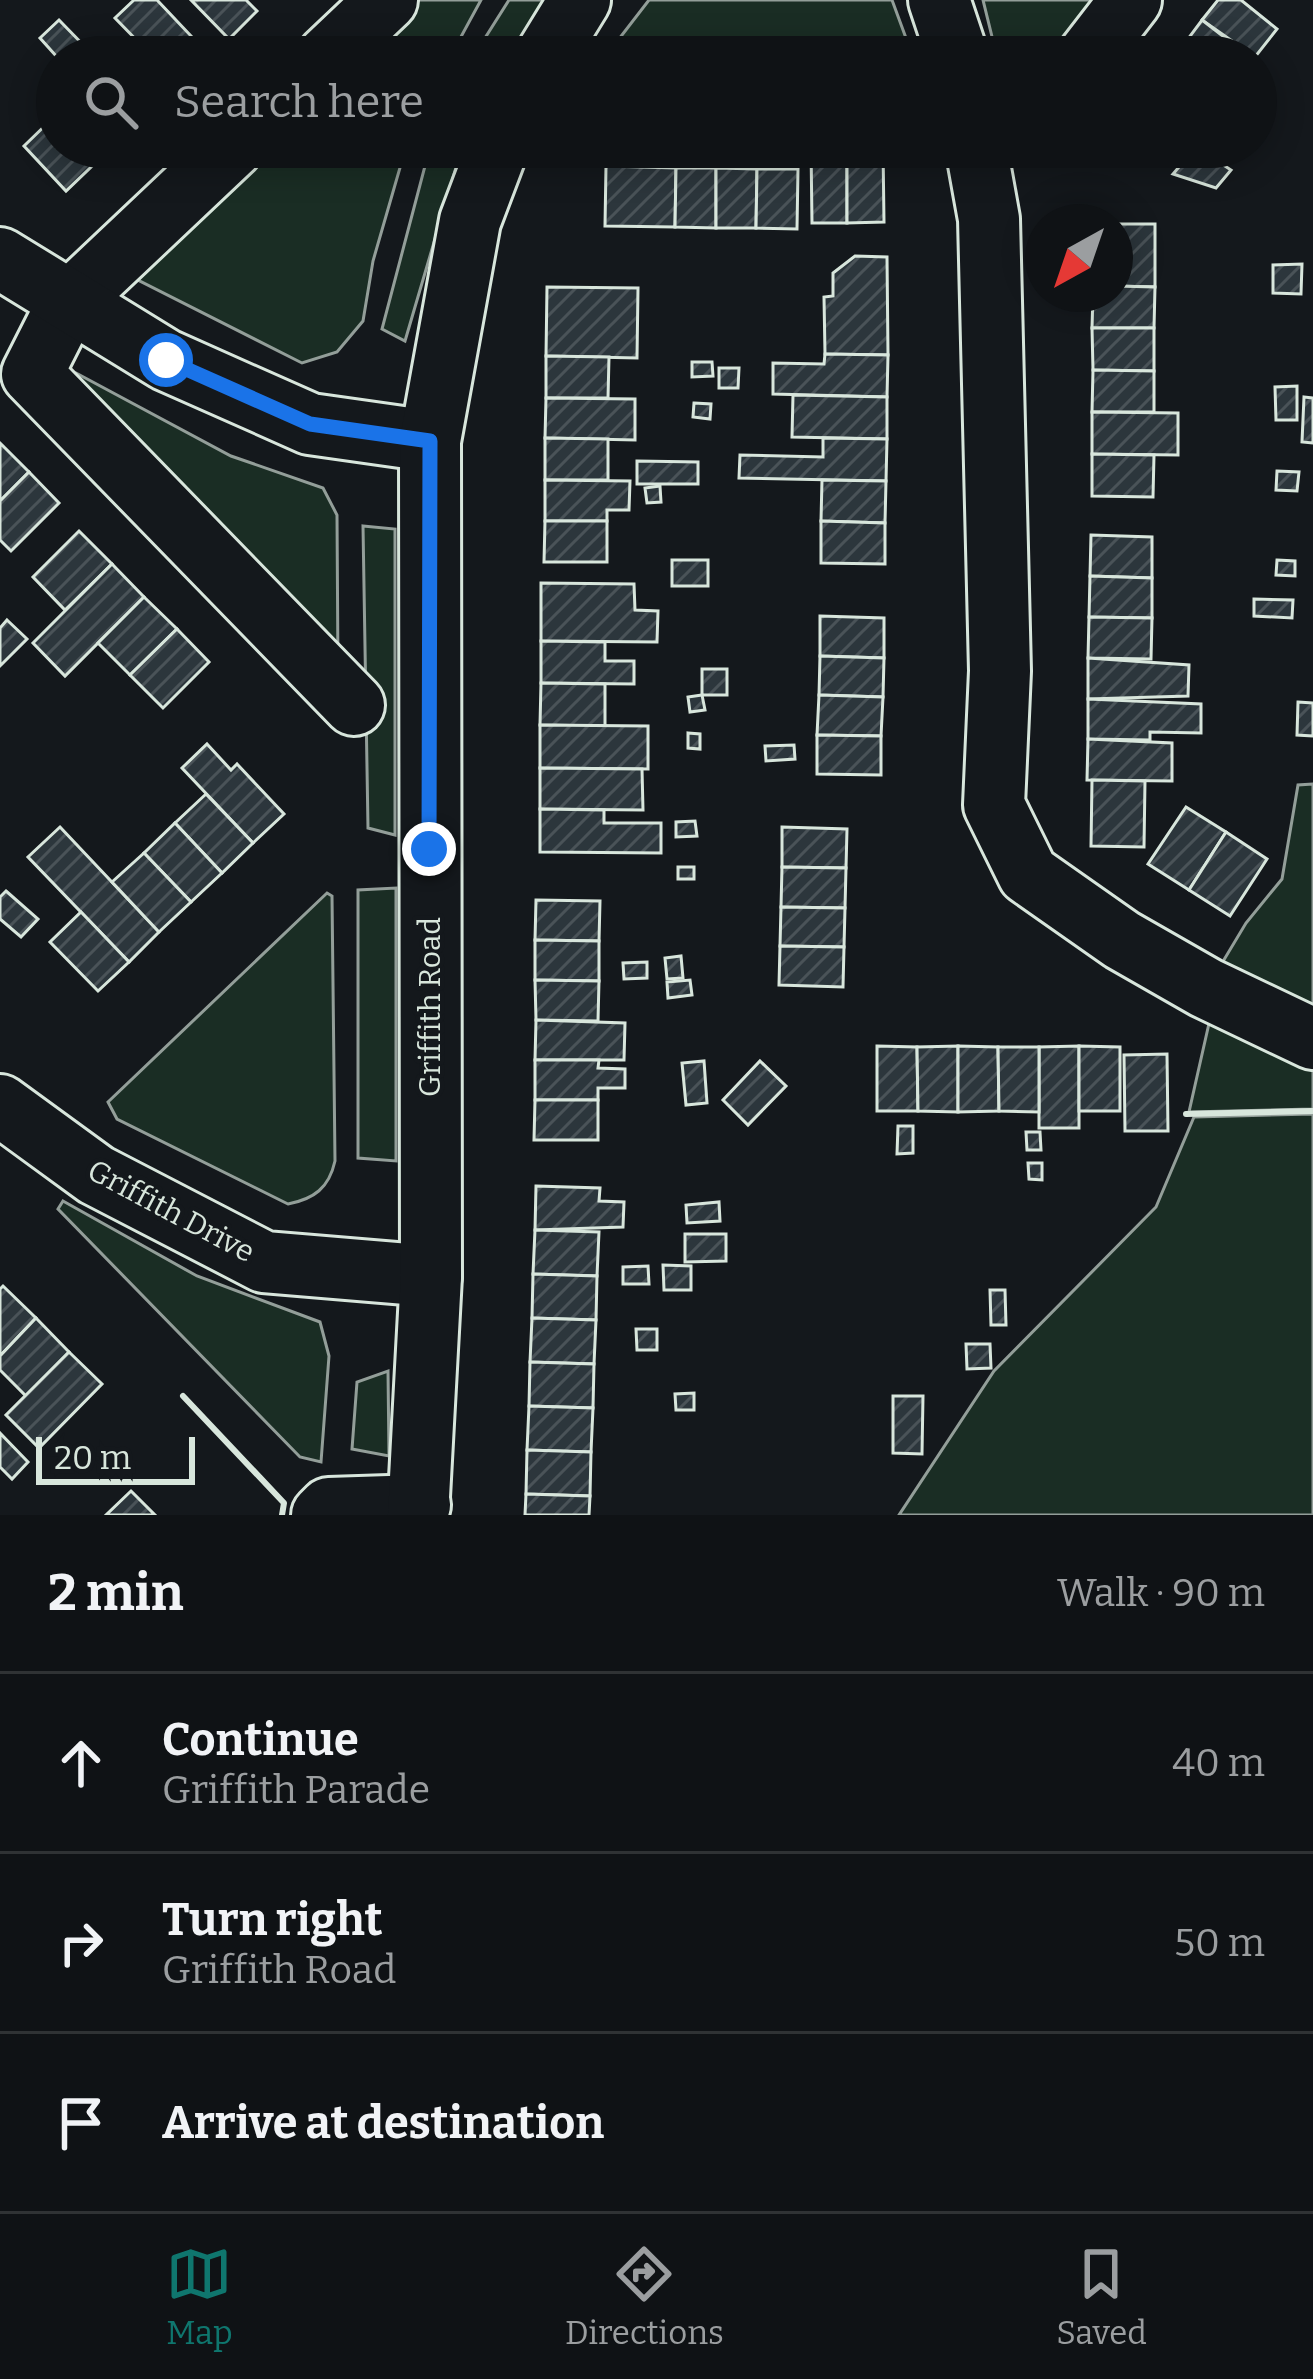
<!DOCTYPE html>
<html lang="en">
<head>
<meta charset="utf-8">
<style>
	body { margin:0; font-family:Bitter,serif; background:#1d2022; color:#f1f3f6 }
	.compass { position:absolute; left:1025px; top:204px; width:108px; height:108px; border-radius:50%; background:#0f1215; box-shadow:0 6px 30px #0003; rotate:220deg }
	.scale { position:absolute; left:36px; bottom:30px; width:159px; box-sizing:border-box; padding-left:12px; border:6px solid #d8e6dc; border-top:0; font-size:33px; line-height:42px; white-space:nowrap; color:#d8e6dc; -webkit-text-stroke:9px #14181c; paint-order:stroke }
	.stop { position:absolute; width:36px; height:36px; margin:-27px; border:9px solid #1a73e8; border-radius:50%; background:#fff }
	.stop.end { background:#1a73e8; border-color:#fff; box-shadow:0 3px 12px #0008 }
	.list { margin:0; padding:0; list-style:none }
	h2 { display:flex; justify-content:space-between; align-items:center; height:156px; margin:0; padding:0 48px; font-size:51px }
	h2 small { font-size:39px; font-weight:400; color:#9b9ea0 }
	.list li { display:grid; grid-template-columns:78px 1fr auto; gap:36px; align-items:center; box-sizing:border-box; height:180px; padding:0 48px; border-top:3px solid #2f3234 }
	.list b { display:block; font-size:45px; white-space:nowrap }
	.list p { margin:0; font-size:39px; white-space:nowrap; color:#9b9ea0 }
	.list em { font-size:39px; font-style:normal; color:#9b9ea0 }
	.icon { flex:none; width:66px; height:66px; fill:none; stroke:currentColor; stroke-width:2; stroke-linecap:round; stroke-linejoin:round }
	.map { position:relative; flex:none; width:1313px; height:1515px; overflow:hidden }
	.search { position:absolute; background:#0f1215; box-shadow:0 6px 30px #0003; left:36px; right:36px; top:36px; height:132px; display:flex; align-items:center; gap:30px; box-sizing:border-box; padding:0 42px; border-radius:66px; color:#9b9ea0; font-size:45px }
	.sheet { height:696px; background:#0f1215 }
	nav { display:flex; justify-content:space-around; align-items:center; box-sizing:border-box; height:168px; border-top:3px solid #2f3234; background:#0f1215; font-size:33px; color:#9b9ea0 }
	nav a { display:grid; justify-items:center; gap:6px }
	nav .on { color:#0f766e }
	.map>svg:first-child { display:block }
	.green { fill:#1a2d24; stroke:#939e99; stroke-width:3 }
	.building { fill:url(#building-hatch); stroke:#d8e6dc; stroke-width:3 }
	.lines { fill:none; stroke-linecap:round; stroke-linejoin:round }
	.minor-casing { stroke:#d8e6dc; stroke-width:66 }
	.minor { stroke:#14181c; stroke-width:60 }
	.wall { stroke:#d8e6dc; stroke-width:6 }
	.route { stroke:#1a73e8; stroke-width:15 }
	.labels { text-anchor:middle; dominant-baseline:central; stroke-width:9; stroke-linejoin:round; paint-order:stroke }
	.street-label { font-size:30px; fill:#d8e6dc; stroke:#14181c }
</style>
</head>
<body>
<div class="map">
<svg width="1313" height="1515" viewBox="0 0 1313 1515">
	<defs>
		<pattern id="building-hatch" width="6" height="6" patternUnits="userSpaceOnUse" patternTransform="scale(3)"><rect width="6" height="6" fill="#2c363c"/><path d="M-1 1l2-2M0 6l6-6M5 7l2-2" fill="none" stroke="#4a5358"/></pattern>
	</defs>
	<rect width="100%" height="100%" fill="#14181c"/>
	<g class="green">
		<polygon points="406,0 481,0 450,57 349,57"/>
		<polygon points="509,0 546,0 509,57 473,57"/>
		<polygon points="649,0 892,0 910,49 906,57 605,57"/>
		<polygon points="983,0 1113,0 1068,57 997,57"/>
		<polygon points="259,147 406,147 373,261 363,321 337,352 302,363 130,276"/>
		<polygon points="430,147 462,147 405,341 382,329"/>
		<polygon points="76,373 231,456 323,488 337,515 338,672 58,390"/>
		<polygon points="363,526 395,529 395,835 368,828"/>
		<polygon points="1313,784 1313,1109 1189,1112 1210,1019 1207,988 1246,923 1282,879 1298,785"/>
		<polygon points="396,888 396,1161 358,1158 358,890"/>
		<path d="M327,893L332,896L335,1161C329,1188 314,1199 288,1204L117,1119L108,1102Z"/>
		<polygon points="1313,1114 1313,1515 899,1515 994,1371 1156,1207 1194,1117"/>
		<polygon points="63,1201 197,1276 320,1322 329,1356 321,1462 300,1457 58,1209"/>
		<polygon points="388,1371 389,1456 352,1449 357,1382"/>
	</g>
	<g class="building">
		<polygon points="134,0 157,0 209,55 153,57 115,18"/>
		<polygon points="191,0 246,0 257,11 229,39"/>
		<polygon points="1218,0 1241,0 1277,29 1255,57 1202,20"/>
		<polygon points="59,20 95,57 57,57 40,38"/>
		<polygon points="1202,20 1250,57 1187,57 1179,51"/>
		<polygon points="136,39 153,57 117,57"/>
		<polygon points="57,114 57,147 112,147 66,191 24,146"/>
		<polygon points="811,147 847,147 847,223 812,223"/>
		<polygon points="847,147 883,147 884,222 847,223"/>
		<polygon points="1147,147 1184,147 1170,165"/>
		<polygon points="1196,147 1231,170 1216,188 1173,174"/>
		<polygon points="606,166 676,168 675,227 605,226"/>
		<polygon points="676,168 716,168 716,228 675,227"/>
		<polygon points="716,168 757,169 756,228 716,228"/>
		<polygon points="757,169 798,169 797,229 756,228"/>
		<polygon points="1115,224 1155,224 1155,287 1115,286"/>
		<polygon points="855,256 887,257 888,355 825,354 824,297 833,296 833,273"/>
		<polygon points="1302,264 1301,294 1273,293 1273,265"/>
		<polygon points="1115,286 1155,287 1154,328 1092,328 1093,294 1115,294"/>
		<polygon points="547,287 638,288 637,358 546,356"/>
		<polygon points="1092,328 1154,328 1154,371 1093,370"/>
		<polygon points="825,354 888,355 887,397 773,394 773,363 824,364"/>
		<polygon points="546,356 609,357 608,398 546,398"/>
		<polygon points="692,362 712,362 713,376 692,377"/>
		<polygon points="719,368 739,368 738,388 719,388"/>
		<polygon points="1093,370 1154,371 1154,412 1092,412"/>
		<polygon points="1297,386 1297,420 1276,420 1275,387"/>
		<polygon points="793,395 887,397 887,439 792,437"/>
		<polygon points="1304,397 1313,398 1313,443 1302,442"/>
		<polygon points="546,398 635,399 635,440 545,438"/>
		<polygon points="694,403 711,404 710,419 693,417"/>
		<polygon points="1092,412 1178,413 1178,455 1092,454"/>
		<polygon points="545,438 608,439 608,480 545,480"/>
		<polygon points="823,438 887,439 886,481 739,478 740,455 823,457"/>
		<polygon points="0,443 29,472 0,501"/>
		<polygon points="1092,454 1154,455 1153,497 1092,496"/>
		<polygon points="637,461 698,462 698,484 637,484"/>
		<polygon points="1277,471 1299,472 1297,491 1276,490"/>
		<polygon points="29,472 59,503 11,551 0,540 0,501"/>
		<polygon points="545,480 630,481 629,510 607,510 607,521 545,521"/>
		<polygon points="822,480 886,481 885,523 821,521"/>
		<polygon points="660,486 661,502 647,503 645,488"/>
		<polygon points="545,521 607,521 607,562 544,562"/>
		<polygon points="821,521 885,523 885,564 821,563"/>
		<polygon points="79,531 112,564 65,610 33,577"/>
		<polygon points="1091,535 1152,537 1152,578 1090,576"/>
		<rect x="672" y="560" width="36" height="26"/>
		<polygon points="1277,560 1295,561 1295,576 1276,575"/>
		<polygon points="112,564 144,597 65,676 33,643"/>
		<polygon points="1090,576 1152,578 1152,618 1089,617"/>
		<polygon points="541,583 634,584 635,610 658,611 657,642 541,641"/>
		<polygon points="144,597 177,629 130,675 98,643"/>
		<polygon points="1254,599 1293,600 1292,618 1254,616"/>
		<polygon points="820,616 884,618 884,658 820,656"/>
		<polygon points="1089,617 1152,618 1151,659 1088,658"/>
		<polygon points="7,620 27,639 0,666 0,628"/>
		<polygon points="177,629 209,662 163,708 130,675"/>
		<polygon points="541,641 605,642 605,661 634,661 634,684 541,683"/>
		<polygon points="820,656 884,658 883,697 819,695"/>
		<polygon points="1088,658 1189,665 1188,696 1088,699"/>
		<rect x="702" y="669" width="25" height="26"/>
		<polygon points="541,683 605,684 605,726 540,725"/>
		<polygon points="702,695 705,710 690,712 688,697"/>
		<polygon points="819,695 883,697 881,736 817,735"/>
		<polygon points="1088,699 1201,704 1201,733 1150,732 1150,740 1088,739"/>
		<polygon points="1298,702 1313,703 1313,736 1297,735"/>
		<polygon points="540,725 648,726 648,769 540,768"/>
		<polygon points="688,733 700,734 700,749 688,748"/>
		<polygon points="817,735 881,736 881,775 817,774"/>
		<polygon points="1088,739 1172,743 1172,781 1087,780"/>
		<polygon points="207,744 231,770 237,764 284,814 253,843 182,768"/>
		<polygon points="794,745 795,759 766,761 765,746"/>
		<polygon points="540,768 642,769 643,810 540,809"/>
		<polygon points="1092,780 1145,781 1144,847 1091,846"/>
		<polygon points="206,794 253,843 222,873 175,823"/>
		<polygon points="1186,807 1226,832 1189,890 1148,864"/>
		<polygon points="540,809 604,810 604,823 661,823 661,853 540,852"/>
		<polygon points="695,821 697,836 676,837 676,822"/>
		<polygon points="175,823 222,873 191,902 144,853"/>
		<polygon points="60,827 159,932 129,962 28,857"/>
		<polygon points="782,827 847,829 846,868 782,867"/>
		<polygon points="1226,832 1267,859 1230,916 1189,890"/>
		<polygon points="144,853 191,902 159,932 112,882"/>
		<rect x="678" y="867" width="16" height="12"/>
		<polygon points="782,867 846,868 845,908 781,907"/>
		<polygon points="6,891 38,919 21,937 0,919 0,897"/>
		<polygon points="536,900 600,901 599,941 535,940"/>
		<polygon points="781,907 845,908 844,947 780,946"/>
		<polygon points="81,912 129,962 98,991 50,942"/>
		<polygon points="535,940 599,941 599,981 535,980"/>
		<polygon points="780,946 844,947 843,987 779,985"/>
		<polygon points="681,956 683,978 667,979 665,958"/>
		<polygon points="647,962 647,978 624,979 623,963"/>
		<polygon points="535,980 599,981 598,1021 536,1020"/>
		<polygon points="690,980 692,995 668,998 667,982"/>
		<polygon points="536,1020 625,1023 624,1060 535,1060"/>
		<polygon points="877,1046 917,1047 918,1111 877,1111"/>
		<polygon points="958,1046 958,1112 918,1111 917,1047"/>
		<polygon points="958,1046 998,1047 999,1111 958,1112"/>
		<polygon points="1079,1046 1079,1128 1039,1128 1039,1047"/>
		<polygon points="1079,1046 1120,1047 1120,1111 1079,1111"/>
		<polygon points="998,1047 1039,1047 1039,1112 999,1111"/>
		<polygon points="1167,1054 1168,1131 1125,1131 1124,1055"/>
		<polygon points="535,1060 599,1060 598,1068 625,1069 625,1088 598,1088 598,1100 535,1100"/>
		<polygon points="704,1061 707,1103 686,1105 682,1063"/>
		<polygon points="760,1061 786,1086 748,1125 723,1100"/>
		<polygon points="535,1100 598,1100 598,1140 534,1140"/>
		<polygon points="898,1126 913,1126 913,1153 897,1154"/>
		<polygon points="1026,1132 1040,1132 1041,1150 1027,1150"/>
		<polygon points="1028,1163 1042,1163 1042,1180 1029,1179"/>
		<polygon points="536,1186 600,1188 599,1201 624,1202 623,1227 535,1230"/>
		<polygon points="719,1202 720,1221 687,1223 686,1205"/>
		<polygon points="535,1230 599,1232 597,1276 533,1274"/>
		<polygon points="685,1234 726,1234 726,1261 685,1262"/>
		<polygon points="663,1265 691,1266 691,1290 664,1290"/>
		<polygon points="648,1266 649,1284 623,1284 623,1267"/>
		<polygon points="533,1274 597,1276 596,1320 532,1318"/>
		<polygon points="3,1286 36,1318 0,1356 0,1289"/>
		<polygon points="990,1290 1005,1290 1006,1325 991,1325"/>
		<polygon points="36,1318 69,1352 26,1396 0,1370 0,1356"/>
		<polygon points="532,1318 596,1320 594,1364 530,1362"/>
		<polygon points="636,1329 657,1329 657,1350 637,1350"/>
		<polygon points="966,1344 990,1344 991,1368 967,1369"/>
		<polygon points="69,1352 102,1384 39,1448 6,1415"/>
		<polygon points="530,1362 594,1364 593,1408 529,1406"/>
		<polygon points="694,1393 694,1410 676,1410 675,1394"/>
		<polygon points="893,1396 923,1396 922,1454 893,1453"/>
		<polygon points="529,1406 593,1408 591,1452 527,1450"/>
		<polygon points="0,1433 28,1462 12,1479 0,1467"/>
		<polygon points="527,1450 591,1452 590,1496 526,1494"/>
		<polygon points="131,1491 155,1515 106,1515"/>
		<polygon points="526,1494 590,1496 589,1515 525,1515"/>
	</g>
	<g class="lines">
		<g class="minor-casing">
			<g id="minor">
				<polyline points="939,0 958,57"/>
				<polyline points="327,57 387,0"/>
				<polyline points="545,57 580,0"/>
				<polyline points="1087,57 1131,0"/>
				<polyline points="233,147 68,303 32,374 354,705"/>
				<polyline points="976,147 989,219 1000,671 994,805 1028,874 1122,940 1206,988 1313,1039"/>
				<polyline points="0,258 166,360 310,424 430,441"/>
				<polyline points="0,1105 96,1175 264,1262 431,1276"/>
				<polyline points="322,1515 329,1508 420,1505"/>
				<polyline points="418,1515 431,1276 430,441 470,221 498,147"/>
			</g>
		</g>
		<use href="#minor" class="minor"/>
		<g class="wall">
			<polyline points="1186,1114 1313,1111"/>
			<polyline points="183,1396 284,1503 282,1515"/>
		</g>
	</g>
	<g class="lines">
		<polyline class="route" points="166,360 310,424 430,441 429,849"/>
	</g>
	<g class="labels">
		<g class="street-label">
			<text transform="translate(430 1007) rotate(-90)">Griffith Road</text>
			<text transform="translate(171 1211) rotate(28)">Griffith Drive</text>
		</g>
	</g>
</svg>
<svg class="compass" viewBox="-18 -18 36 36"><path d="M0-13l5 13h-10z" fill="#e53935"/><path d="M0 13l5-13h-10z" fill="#9b9ea0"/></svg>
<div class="scale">20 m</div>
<div class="stop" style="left:166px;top:360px"></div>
<div class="stop end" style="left:429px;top:849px"></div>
<div class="search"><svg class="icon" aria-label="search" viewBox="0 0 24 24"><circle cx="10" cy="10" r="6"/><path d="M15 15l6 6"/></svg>Search here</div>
</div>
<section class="sheet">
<h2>2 min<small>Walk · 90 m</small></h2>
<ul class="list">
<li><svg class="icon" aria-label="ahead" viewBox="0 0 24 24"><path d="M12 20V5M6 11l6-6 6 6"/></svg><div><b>Continue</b><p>Griffith Parade</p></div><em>40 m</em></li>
<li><svg class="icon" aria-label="right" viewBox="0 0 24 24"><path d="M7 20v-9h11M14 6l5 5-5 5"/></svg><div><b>Turn right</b><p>Griffith Road</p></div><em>50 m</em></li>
<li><svg class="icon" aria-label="arrive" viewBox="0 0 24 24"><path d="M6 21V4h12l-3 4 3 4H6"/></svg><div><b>Arrive at destination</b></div></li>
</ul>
</section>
<nav>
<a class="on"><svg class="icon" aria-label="map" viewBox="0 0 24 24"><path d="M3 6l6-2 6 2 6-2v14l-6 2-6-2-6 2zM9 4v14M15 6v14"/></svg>Map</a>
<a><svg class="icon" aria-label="directions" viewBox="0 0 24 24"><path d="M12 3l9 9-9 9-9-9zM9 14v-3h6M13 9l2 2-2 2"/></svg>Directions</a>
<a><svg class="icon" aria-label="saved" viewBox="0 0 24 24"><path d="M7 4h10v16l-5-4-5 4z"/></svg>Saved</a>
</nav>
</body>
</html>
